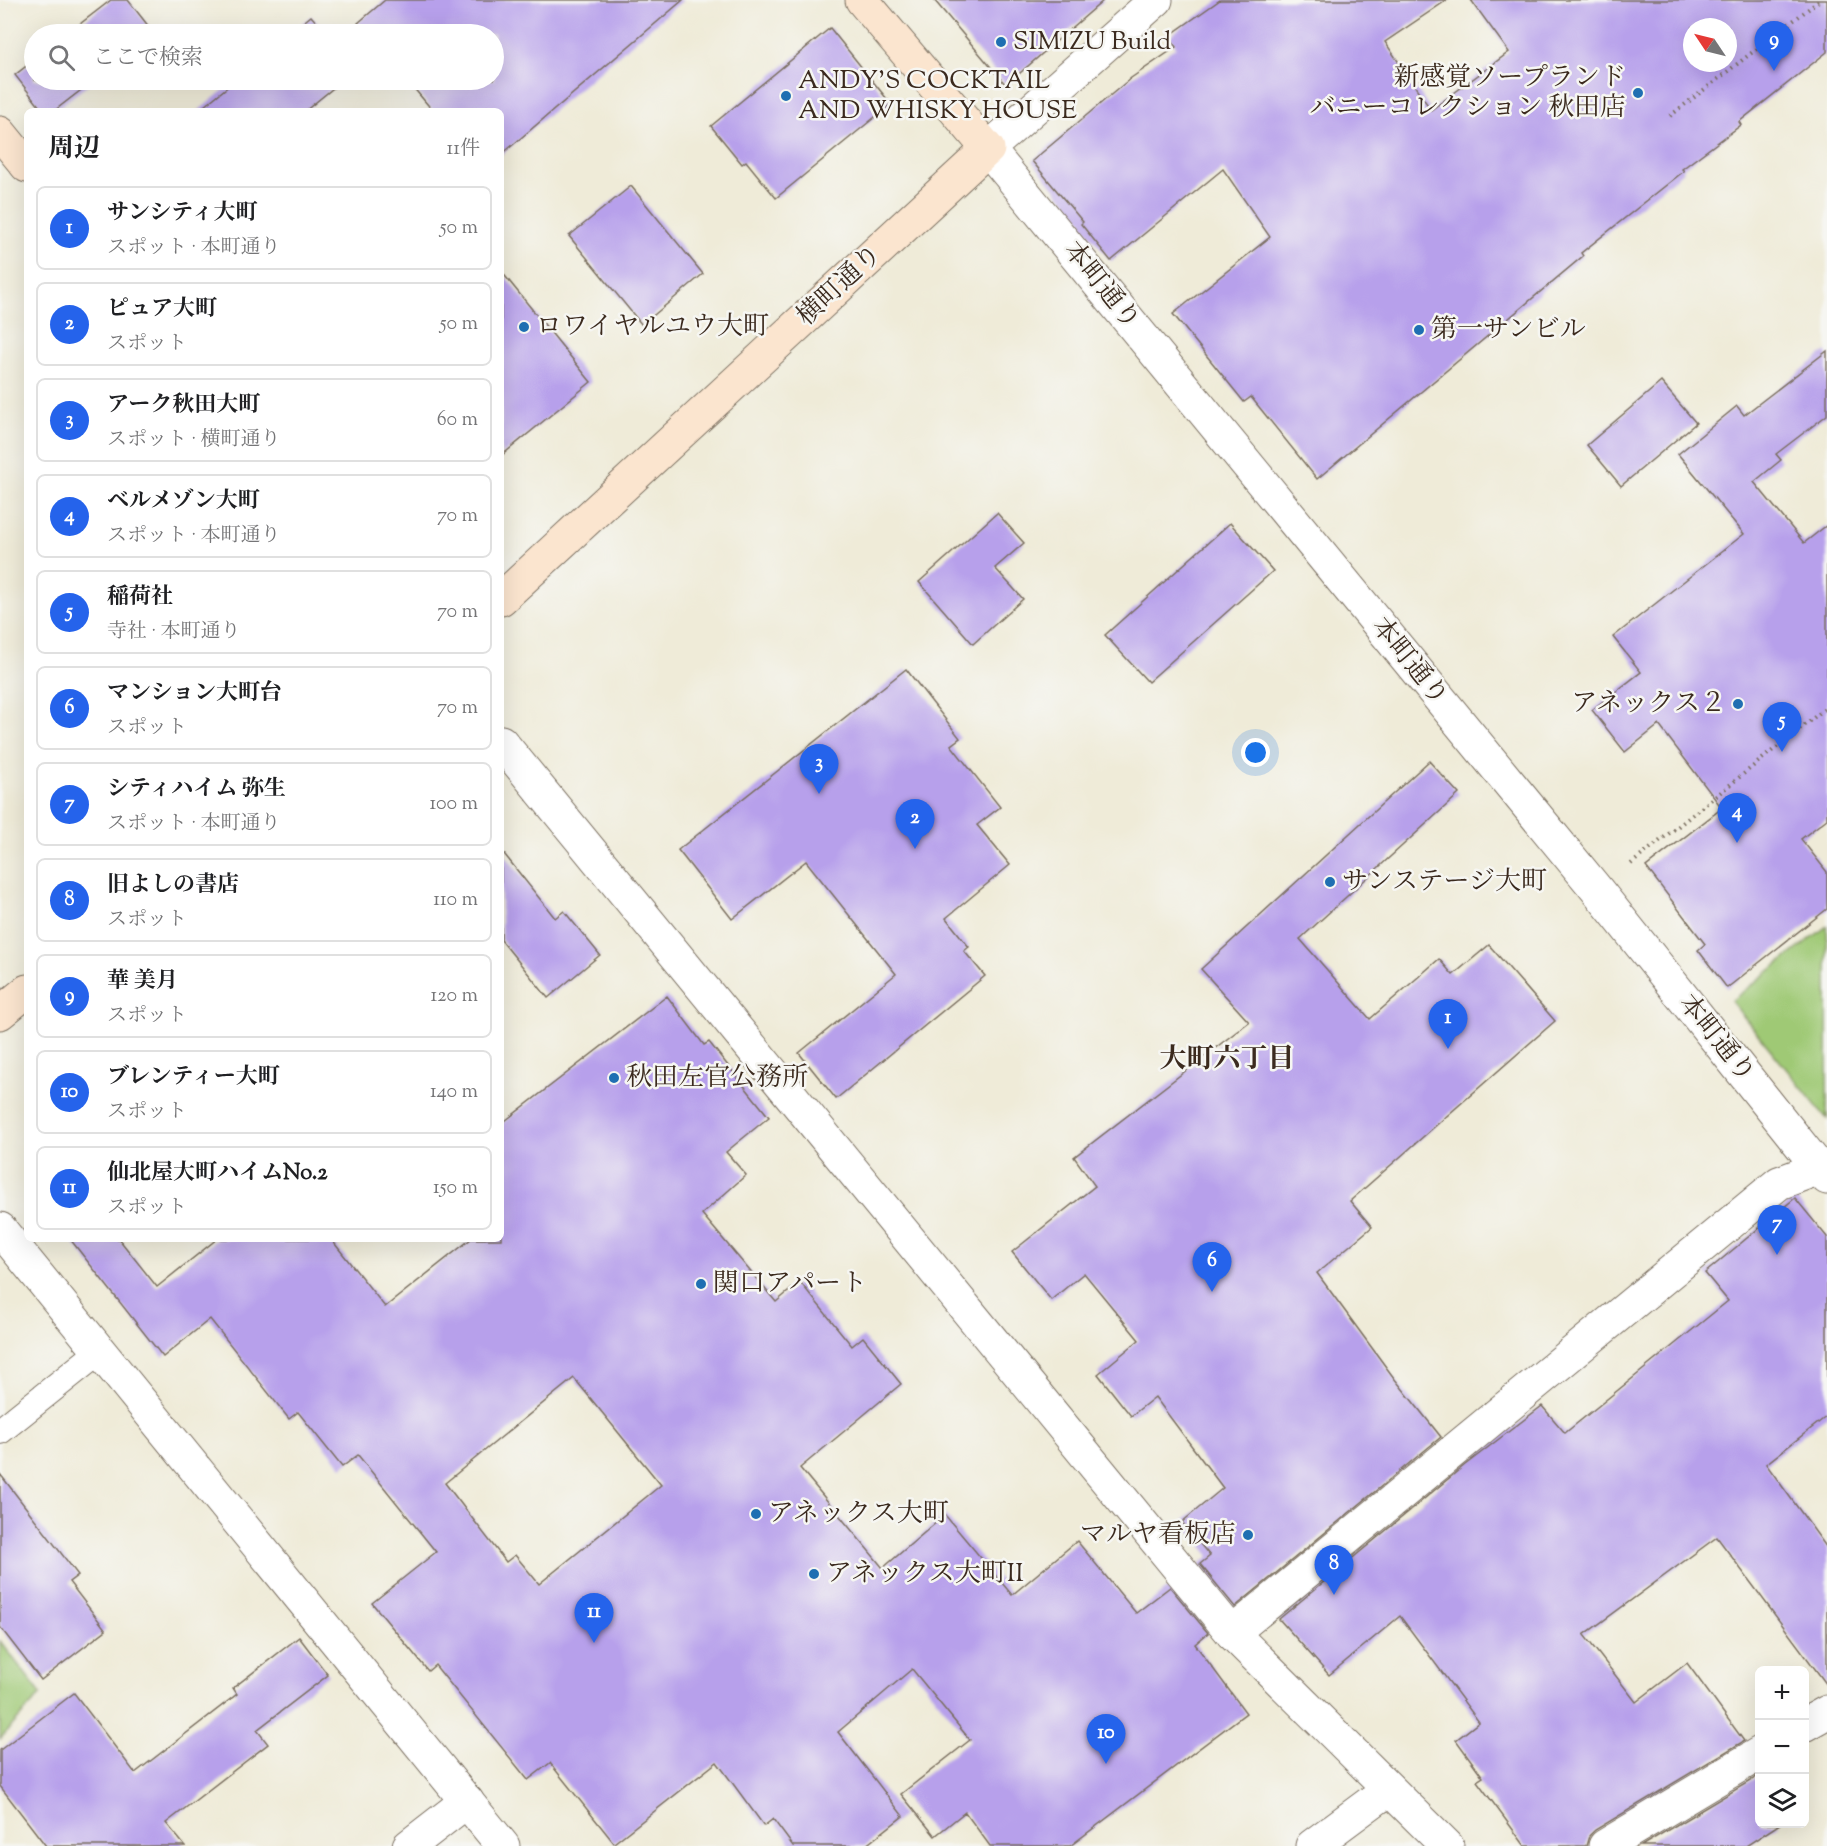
<!DOCTYPE html>
<html lang="ja">
<head>
<meta charset="utf-8">
<style>
	body { margin:0; font-family:"Sorts Mill Goudy","Noto Serif JP",serif; background:#f2f2f2; color:#202124 }
	.controls { position:absolute; right:18px; bottom:18px; display:grid; overflow:hidden; border-radius:9px; box-shadow:0 6px 24px #0002 }
	.controls button { width:54px; height:54px; display:grid; place-items:center; padding:0; border:0; border-bottom:2px solid #e0e0e0; background:#fff; color:#202124; font:30px sans-serif }
	.compass { position:absolute; left:1683px; top:18px; width:54px; height:54px; border-radius:50%; background:#fff; box-shadow:0 6px 24px #0002; rotate:305deg }
	.you { position:absolute; left:1256px; top:753px; width:21px; height:21px; margin:-15px; border:4px solid #fff; border-radius:50%; background:#1a73e8; box-shadow:0 0 0 9px #1a73e833 }
	.badge { display:grid; place-items:center; width:39px; height:39px; border-radius:50%; background:#2563eb; color:#fff; font-size:20px; font-weight:700 }
	.pin { position:absolute; translate:-50% -50px; filter:drop-shadow(0 2px 3px #0008) }
	.pin::after { content:''; position:absolute; top:32px; width:21px; height:18px; background:inherit; clip-path:polygon(0 0,100% 0,50% 100%) }
	.list { margin:0; padding:0; list-style:none }
	h2 { display:flex; justify-content:space-between; align-items:center; height:78px; margin:0; padding:0 24px; font-size:26px }
	h2 small { font-size:20px; font-weight:400; color:#757577 }
	.list li { display:grid; grid-template-columns:39px 1fr auto; gap:18px; align-items:center; box-sizing:border-box; height:84px; margin:0 12px 12px; padding:0 12px; border:2px solid #e0e0e0; border-radius:9px }
	.list b { display:block; font-size:22px; white-space:nowrap }
	.list p { margin:0; font-size:20px; white-space:nowrap; color:#757577 }
	.list em { font-size:20px; font-style:normal; color:#757577 }
	.icon { flex:none; width:33px; height:33px; fill:none; stroke:currentColor; stroke-width:2; stroke-linecap:round; stroke-linejoin:round }
	.map { position:relative; flex:none; width:1827px; height:1846px; overflow:hidden }
	.search { position:absolute; background:#fff; box-shadow:0 6px 24px #0002; left:24px; top:24px; width:480px; height:66px; display:flex; align-items:center; gap:15px; box-sizing:border-box; padding:0 21px; border-radius:33px; color:#757577; font-size:22px }
	.panel { position:absolute; background:#fff; box-shadow:0 6px 24px #0002; left:24px; top:108px; width:480px; height:1134px; border-radius:9px }
	.map>svg:first-child { display:block }
	.green { fill:#9fc975; stroke:#6d7a4a; stroke-width:1.5 }
	.building { fill:#b7a0eb; fill-rule:evenodd }
	.lines { fill:none; stroke-linecap:round; stroke-linejoin:round }
	.lane-casing { stroke:#7a6e5f; stroke-width:28 }
	.street-casing { stroke:#7a6e5f; stroke-width:35 }
	.secondary-casing { stroke:#7a6e5f; stroke-width:35 }
	.path { stroke:#7a6e5f; stroke-width:4; stroke-dasharray:1.5 4.5; stroke-linecap:butt }
	.lane { stroke:#fff; stroke-width:26 }
	.street { stroke:#fff; stroke-width:33 }
	.secondary { stroke:#fbe5cf; stroke-width:33 }
	.poi-dot { fill:#1f6fb2; stroke:#f6f6f2; stroke-width:2 }
	.labels { text-anchor:middle; dominant-baseline:central; stroke-width:5; stroke-linejoin:round; paint-order:stroke }
	.poi-label { font-size:26px; fill:#3b2a1e; stroke:#f6f6f2; text-anchor:start }
	.street-label { font-size:26px; fill:#3b2a1e; stroke:#f6f6f2 }
	.neighbourhood-label { font-size:27px; font-weight:bold; fill:#3b2a1e; stroke:#f6f6f2 }
</style>
</head>
<body>
<div class="map">
<svg width="1827" height="1846" viewBox="0 0 1827 1846">
	<rect width="100%" height="100%" fill="#f6f6f2"/>
	<filter id="ink" filterUnits="userSpaceOnUse"><feTurbulence type="fractalNoise" baseFrequency=".0167" numOctaves="2"/><feDisplacementMap in="SourceGraphic" scale="12" xChannelSelector="R" yChannelSelector="G"/><feConvolveMatrix kernelMatrix="1 2 1 2 8 2 1 2 1" color-interpolation-filters="sRGB"/></filter>
	<filter id="wash" filterUnits="userSpaceOnUse"><feTurbulence type="fractalNoise" baseFrequency=".008" numOctaves="4" result="noise"/><feDisplacementMap in="SourceGraphic" scale="24" xChannelSelector="R" yChannelSelector="G"/><feGaussianBlur stdDeviation="1.35" result="paint"/><feColorMatrix in="noise" values="0 0 0 0 0 0 0 0 0 0 0 0 0 0 0 0 0 1.4 0 .05"/><feComposite in="paint" operator="in"/></filter>
	<g filter="url(#wash)">
		<rect width="100%" height="100%" fill="#efebd8"/>
		<g class="green">
			<polygon points="1827,926 1827,1119 1731,1001"/>
			<polygon points="0,1641 41,1694 0,1739"/>
		</g>
		<g id="blocks">
			<g class="building">
				<polygon points="111,0 128,0 153,32 151,34 67,34"/>
				<polygon points="385,0 683,0 501,155 501,111 433,111 407,80 494,80 494,34 368,34 358,23"/>
				<polygon points="934,0 1104,0 1006,85"/>
				<path d="M1220,0H1447L1385,42L1431,110L1509,52L1471,0H1827V52L1739,122L1741,125L1682,169L1684,171L1581,253L1583,256L1317,479L1251,397L1244,402L1173,314L1270,237L1223,169L1111,261L1081,224L1083,222L1032,161L1131,78L1176,47L1169,36ZM1692,27H1728V63H1692Z"/>
				<polygon points="311,16 327,34 289,34"/>
				<polygon points="830,28 891,104 776,198 746,161 742,164 711,126"/>
				<polygon points="34,60 34,80 94,80 54,111 43,111 15,75"/>
				<polygon points="236,80 343,80 305,111 198,111"/>
				<polygon points="631,186 703,274 642,325 569,236"/>
				<polygon points="501,271 591,382 501,456"/>
				<polygon points="1827,351 1827,415 1776,454 1781,460 1754,482 1804,543 1827,525 1827,819 1801,839 1827,872 1827,909 1727,988 1698,950 1705,944 1646,867 1722,808 1659,725 1625,752 1592,710 1641,672 1613,637 1744,534 1678,454 1737,406 1744,415"/>
				<polygon points="1661,382 1696,423 1621,486 1587,445"/>
				<polygon points="997,513 1024,543 995,568 1023,599 973,644 919,582"/>
				<polygon points="1230,523 1273,571 1148,682 1105,635"/>
				<polygon points="906,669 960,738 951,745 1000,807 977,825 1010,865 946,918 969,947 964,951 985,976 836,1099 799,1053 896,974 806,861 732,919 678,850"/>
				<polygon points="1429,761 1459,794 1300,939 1370,1019 1439,959 1453,975 1489,945 1555,1021 1350,1201 1372,1227 1317,1273 1394,1378 1441,1437 1235,1607 1200,1564 1210,1556 1182,1522 1223,1488 1155,1397 1131,1416 1098,1374 1139,1340 1084,1273 1051,1300 1012,1252 1095,1186 1074,1157 1249,1022 1201,969"/>
				<polygon points="501,850 555,918 564,911 600,955 548,998 501,940"/>
				<path d="M667,996L704,1045L709,1042L769,1117L726,1152L746,1175L702,1214L776,1302L800,1282L852,1346L863,1337L901,1384L800,1468L883,1568L945,1515L1012,1595L1077,1541L1136,1613L1170,1587L1208,1633L1195,1644L1246,1713L1070,1846H990L965,1812L935,1836L901,1794L970,1740L912,1669L838,1732L903,1816L865,1846H793L773,1819L764,1826L717,1762L614,1843L550,1763L528,1780L435,1665L428,1671L372,1603L436,1552L358,1455L342,1467L298,1412L289,1419L210,1319L163,1357L70,1239H119L157,1287L217,1239H331L385,1307L471,1239H501V1124ZM574,1378L661,1485L539,1584L515,1555L506,1562L445,1483Z"/>
				<polygon points="1795,1198 1827,1237 1827,1416 1766,1464 1827,1548 1827,1685 1717,1537 1584,1635 1636,1702 1687,1663 1744,1741 1595,1830 1589,1836 1586,1846 1525,1846 1477,1781 1483,1777 1456,1740 1479,1722 1400,1616 1329,1675 1279,1619 1465,1465 1542,1406 1565,1433 1728,1301 1705,1273"/>
				<polygon points="0,1474 78,1575 69,1582 106,1630 41,1680 0,1627"/>
				<polygon points="299,1637 328,1675 257,1730 268,1744 166,1823 185,1846 46,1846 0,1786 0,1750 74,1693 135,1773 237,1694 233,1688"/>
				<polygon points="1760,1775 1760,1824 1780,1824 1746,1846 1641,1846"/>
			</g>
		</g>
	</g>
	<g filter="url(#ink)">
		<use href="#blocks" fill-opacity="0" stroke="#7a6e5f" stroke-width="1.5"/>
		<g class="lines">
			<g class="lane-casing">
				<polyline id="lane" points="0,1431 100,1351"/>
			</g>
			<g class="street-casing">
				<g id="street">
					<polyline points="1156,0 988,149 1597,890 1827,1178"/>
					<polyline points="501,742 1232,1633 1447,1846"/>
					<polyline points="0,1229 503,1846"/>
					<polyline points="1232,1633 1779,1183 1819,1168"/>
					<polyline points="1804,1725 1827,1712"/>
					<polyline points="409,1846 467,1801"/>
					<polyline points="1312,1846 1389,1789"/>
					<polyline points="1605,1846 1760,1753"/>
				</g>
			</g>
			<g class="secondary-casing">
				<g id="secondary">
					<polyline points="0,133 27,166"/>
					<polyline points="501,599 988,149 862,0"/>
					<polyline points="0,1013 27,991"/>
				</g>
			</g>
			<g class="path">
				<polyline points="1670,116 1820,0"/>
				<polyline points="1631,864 1827,707"/>
			</g>
			<use href="#lane" class="lane"/>
			<use href="#street" class="street"/>
			<use href="#secondary" class="secondary"/>
		</g>
	</g>
	<g class="poi-dot">
		<circle cx="1001" cy="42" r="6"/>
		<circle cx="1638" cy="93" r="6"/>
		<circle cx="786" cy="96" r="6"/>
		<circle cx="524" cy="327" r="6"/>
		<circle cx="1419" cy="330" r="6"/>
		<circle cx="1738" cy="704" r="6"/>
		<circle cx="1330" cy="882" r="6"/>
		<circle cx="614" cy="1078" r="6"/>
		<circle cx="701" cy="1284" r="6"/>
		<circle cx="756" cy="1514" r="6"/>
		<circle cx="1248" cy="1535" r="6"/>
		<circle cx="814" cy="1574" r="6"/>
	</g>
	<g class="labels">
		<g class="poi-label">
			<text x="1013" y="42">SIMIZU Build</text>
			<text x="1626" y="78" text-anchor="end">新感覚ソープランド<tspan x="1626" dy="30">バニーコレクション 秋田店</tspan></text>
			<text x="798" y="81">ANDY'S COCKTAIL<tspan x="798" dy="30">AND WHISKY HOUSE</tspan></text>
			<text x="536" y="327">ロワイヤルユウ大町</text>
			<text x="1431" y="330">第一サンビル</text>
			<text x="1726" y="704" text-anchor="end">アネックス２</text>
			<text x="1342" y="882">サンステージ大町</text>
			<text x="626" y="1078">秋田左官公務所</text>
			<text x="713" y="1284">関口アパート</text>
			<text x="768" y="1514">アネックス大町</text>
			<text x="1236" y="1535" text-anchor="end">マルヤ看板店</text>
			<text x="826" y="1574">アネックス大町II</text>
		</g>
		<g class="street-label">
			<text transform="translate(840 286) rotate(-43)">横町通り</text>
			<text transform="translate(1101 286) rotate(51)">本町通り</text>
			<text transform="translate(1409 662) rotate(51)">本町通り</text>
			<text transform="translate(1716 1039) rotate(51)">本町通り</text>
		</g>
		<g class="neighbourhood-label">
			<text x="1227" y="1060">大町六丁目</text>
		</g>
	</g>
</svg>
<div class="controls">
<button>+</button>
<button>−</button>
<button><svg class="icon" aria-label="layers" viewBox="0 0 24 24"><path d="M12 4l9 5-9 5-9-5zM3 14l9 5 9-5"/></svg></button>
</div>
<svg class="compass" viewBox="-18 -18 36 36"><path d="M0-13l5 13h-10z" fill="#e53935"/><path d="M0 13l5-13h-10z" fill="#757577"/></svg>
<div class="you"></div>
<div class="pin badge" style="left:1448px;top:1049px">1</div>
<div class="pin badge" style="left:915px;top:849px">2</div>
<div class="pin badge" style="left:819px;top:794px">3</div>
<div class="pin badge" style="left:1737px;top:843px">4</div>
<div class="pin badge" style="left:1782px;top:752px">5</div>
<div class="pin badge" style="left:1212px;top:1292px">6</div>
<div class="pin badge" style="left:1777px;top:1255px">7</div>
<div class="pin badge" style="left:1334px;top:1595px">8</div>
<div class="pin badge" style="left:1774px;top:71px">9</div>
<div class="pin badge" style="left:1106px;top:1764px">10</div>
<div class="pin badge" style="left:594px;top:1643px">11</div>
<div class="search"><svg class="icon" aria-label="search" viewBox="0 0 24 24"><circle cx="10" cy="10" r="6"/><path d="M15 15l6 6"/></svg>ここで検索</div>
<section class="panel">
<h2>周辺<small>11件</small></h2>
<ul class="list">
<li><span class="badge">1</span><div><b>サンシティ大町</b><p>スポット · 本町通り</p></div><em>50 m</em></li>
<li><span class="badge">2</span><div><b>ピュア大町</b><p>スポット</p></div><em>50 m</em></li>
<li><span class="badge">3</span><div><b>アーク秋田大町</b><p>スポット · 横町通り</p></div><em>60 m</em></li>
<li><span class="badge">4</span><div><b>ベルメゾン大町</b><p>スポット · 本町通り</p></div><em>70 m</em></li>
<li><span class="badge">5</span><div><b>稲荷社</b><p>寺社 · 本町通り</p></div><em>70 m</em></li>
<li><span class="badge">6</span><div><b>マンション大町台</b><p>スポット</p></div><em>70 m</em></li>
<li><span class="badge">7</span><div><b>シティハイム 弥生</b><p>スポット · 本町通り</p></div><em>100 m</em></li>
<li><span class="badge">8</span><div><b>旧よしの書店</b><p>スポット</p></div><em>110 m</em></li>
<li><span class="badge">9</span><div><b>華 美月</b><p>スポット</p></div><em>120 m</em></li>
<li><span class="badge">10</span><div><b>ブレンティー大町</b><p>スポット</p></div><em>140 m</em></li>
<li><span class="badge">11</span><div><b>仙北屋大町ハイムNo.2</b><p>スポット</p></div><em>150 m</em></li>
</ul>
</section>
</div>
</body>
</html>
